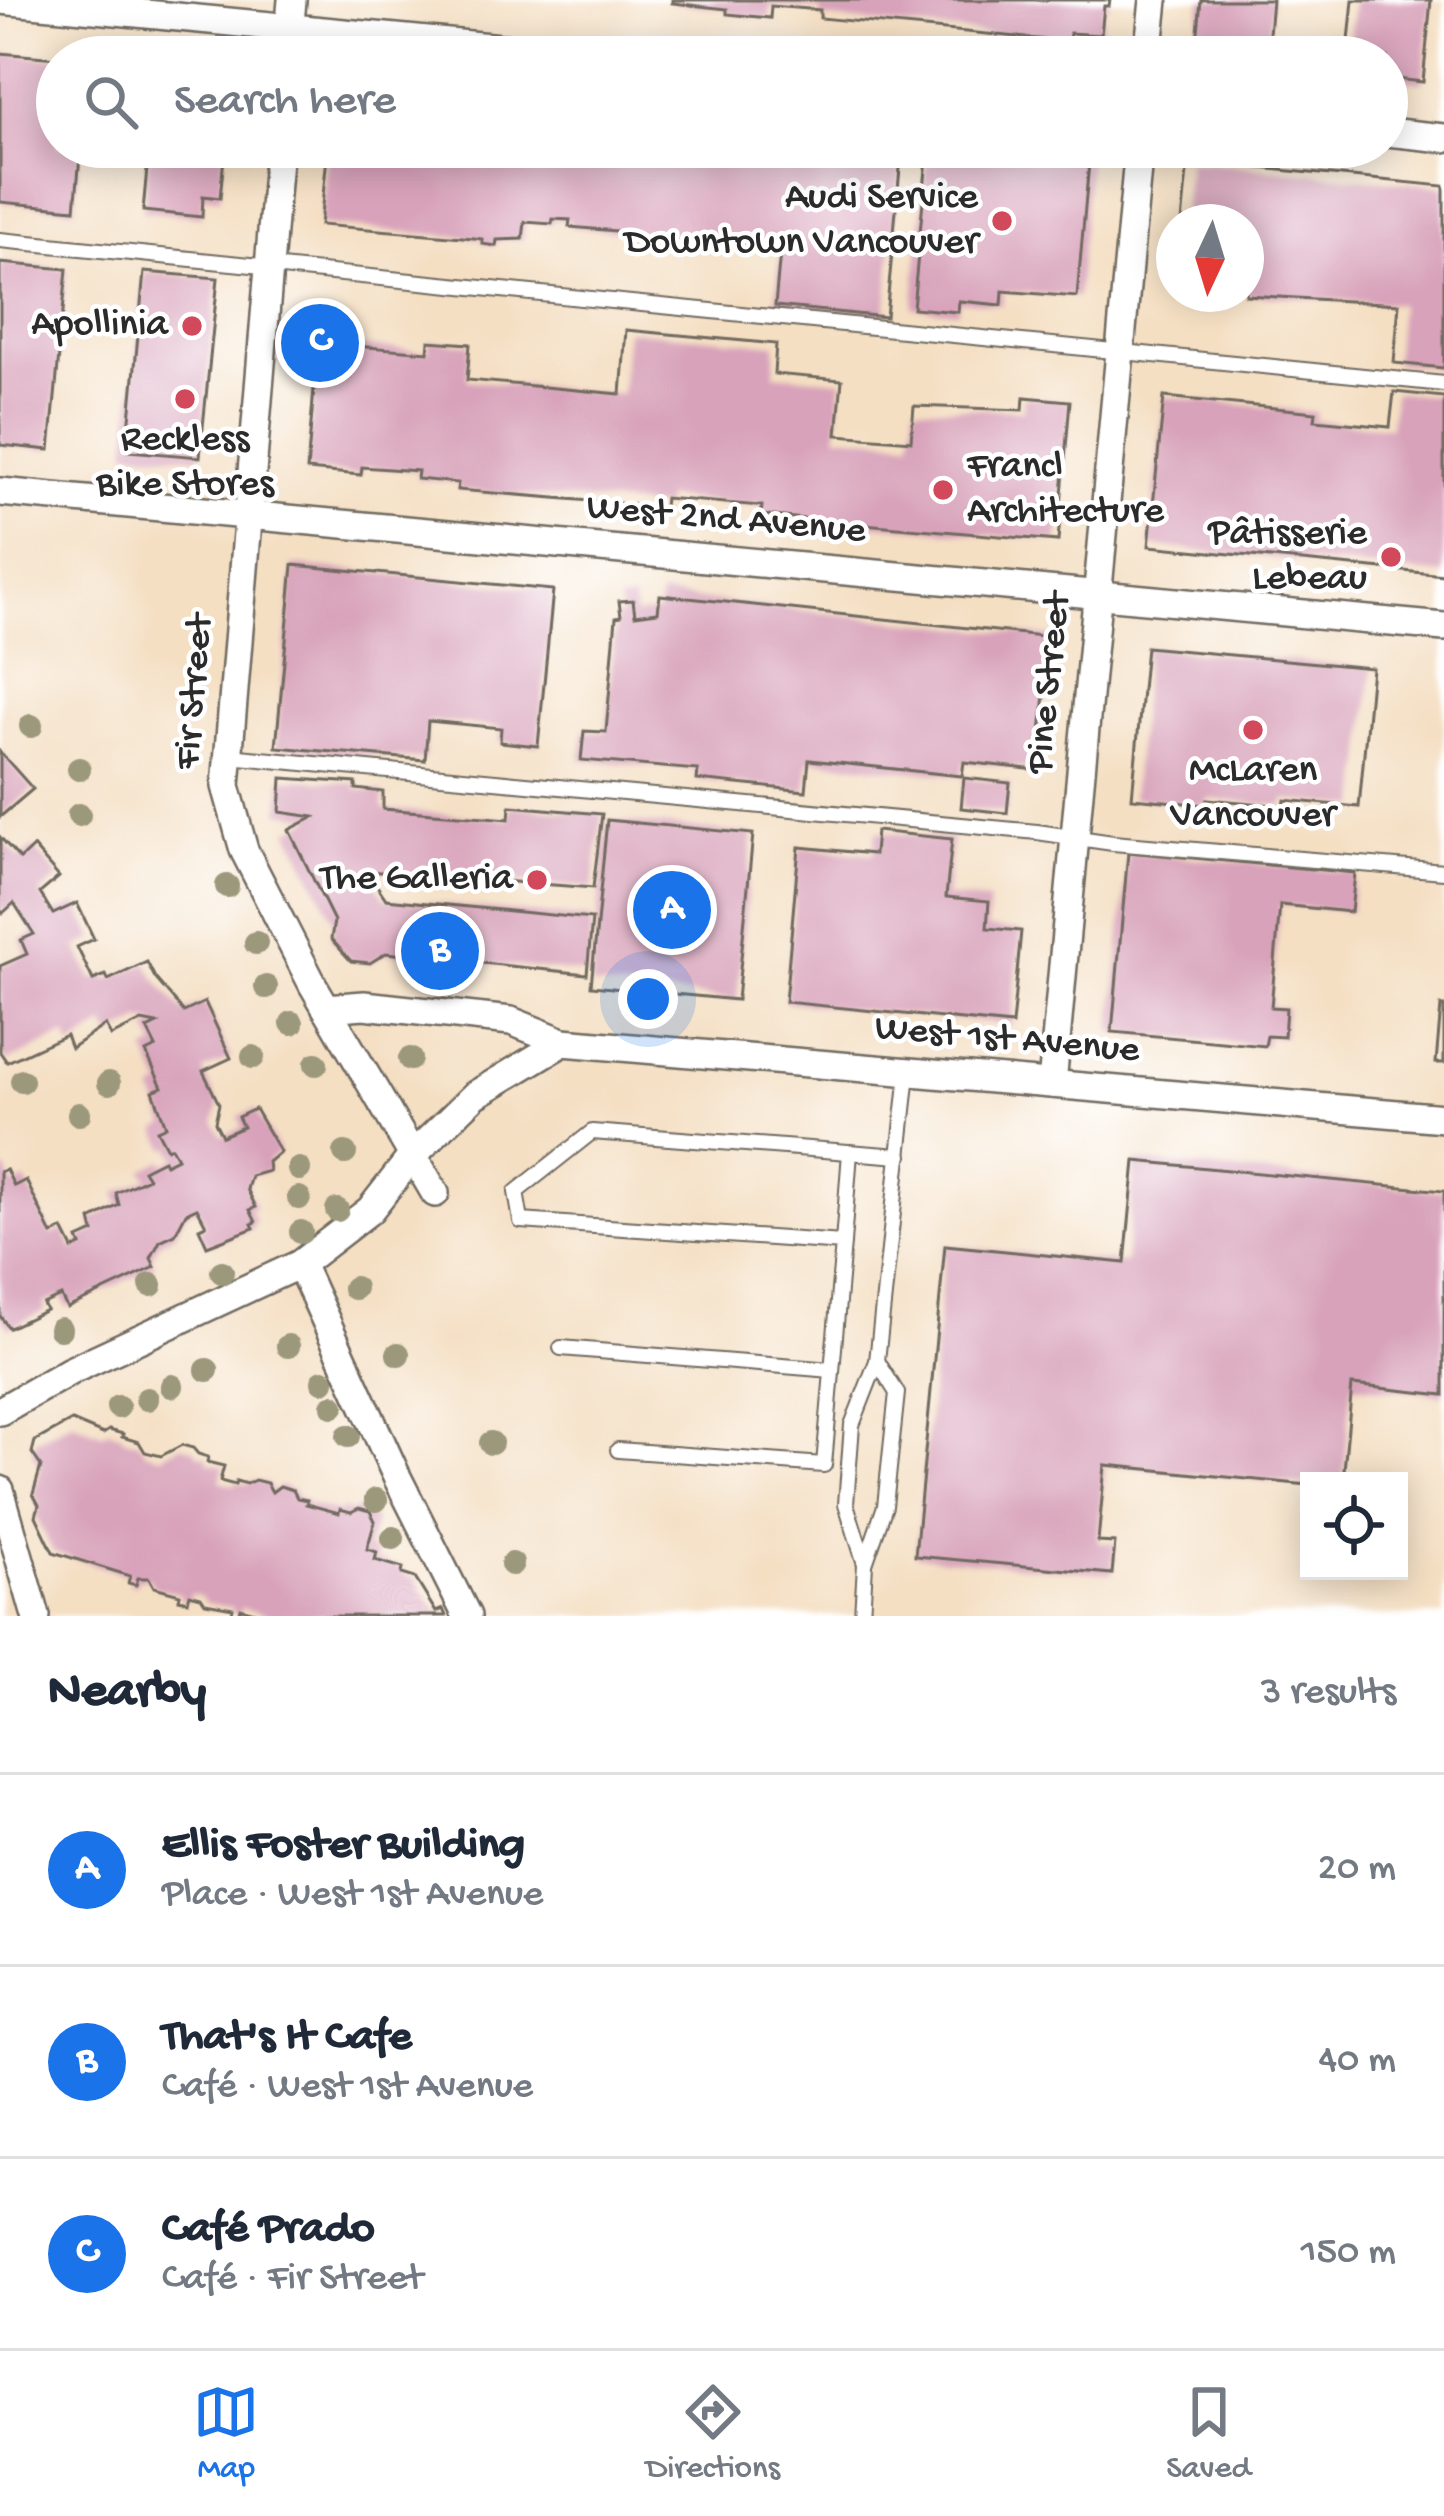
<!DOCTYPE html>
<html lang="en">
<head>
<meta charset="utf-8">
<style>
	body { margin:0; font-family:"Gochi Hand",sans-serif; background:#f2f2f3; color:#1f2937 }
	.controls { position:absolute; right:36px; bottom:36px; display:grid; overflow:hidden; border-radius:0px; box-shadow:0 6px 30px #0003 }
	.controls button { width:108px; height:108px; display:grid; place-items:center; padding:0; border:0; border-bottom:3px solid #e0e1e3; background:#fff; color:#1f2937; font:60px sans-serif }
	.compass { position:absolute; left:1156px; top:204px; width:108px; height:108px; border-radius:50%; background:#fff; box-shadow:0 6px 30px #0003; rotate:184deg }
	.you { position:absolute; left:648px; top:999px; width:42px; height:42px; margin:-30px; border:9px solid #fff; border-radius:50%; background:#1a73e8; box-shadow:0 0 0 18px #1a73e833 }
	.badge { display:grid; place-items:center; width:78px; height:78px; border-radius:50%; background:#1a73e8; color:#fff; font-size:39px; font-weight:700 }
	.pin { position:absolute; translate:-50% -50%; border:6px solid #fff; box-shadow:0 3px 12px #0006 }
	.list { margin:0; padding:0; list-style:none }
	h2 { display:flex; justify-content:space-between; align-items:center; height:156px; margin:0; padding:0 48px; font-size:51px }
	h2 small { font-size:39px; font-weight:400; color:#747a83 }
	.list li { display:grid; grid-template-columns:78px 1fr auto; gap:36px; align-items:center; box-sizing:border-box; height:192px; padding:0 48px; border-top:3px solid #e0e1e3 }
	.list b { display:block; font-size:45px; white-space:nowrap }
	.list p { margin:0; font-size:39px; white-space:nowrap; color:#747a83 }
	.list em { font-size:39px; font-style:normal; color:#747a83 }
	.icon { flex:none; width:66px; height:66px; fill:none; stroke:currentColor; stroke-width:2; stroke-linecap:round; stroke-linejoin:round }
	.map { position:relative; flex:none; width:1444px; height:1616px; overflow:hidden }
	.search { position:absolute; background:#fff; box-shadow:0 6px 30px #0003; left:36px; right:36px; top:36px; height:132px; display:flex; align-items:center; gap:30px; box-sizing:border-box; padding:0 42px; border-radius:66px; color:#747a83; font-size:45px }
	.sheet { height:732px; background:#fff }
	nav { display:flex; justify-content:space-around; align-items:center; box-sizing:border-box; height:168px; border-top:3px solid #e0e1e3; background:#fff; font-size:33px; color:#747a83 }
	nav a { display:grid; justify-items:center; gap:6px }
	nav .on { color:#1a73e8 }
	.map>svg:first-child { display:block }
	.building { fill:#d8a2ba }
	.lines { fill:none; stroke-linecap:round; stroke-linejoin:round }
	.service-casing { stroke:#716a60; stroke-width:18 }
	.minor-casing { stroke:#716a60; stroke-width:32 }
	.service { stroke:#fff; stroke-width:14 }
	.minor { stroke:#fff; stroke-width:27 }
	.tree { fill:#9c987c }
	.poi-dot { fill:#d1495b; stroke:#fff; stroke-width:4.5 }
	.labels { text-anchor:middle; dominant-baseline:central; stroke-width:9; stroke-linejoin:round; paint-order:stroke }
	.poi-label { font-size:39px; fill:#2b2b2b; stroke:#fff; text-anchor:end }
	.street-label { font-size:39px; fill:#2b2b2b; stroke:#fff }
</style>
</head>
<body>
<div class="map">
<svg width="1444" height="1616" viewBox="0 0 1444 1616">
	<rect width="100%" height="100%" fill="#fff"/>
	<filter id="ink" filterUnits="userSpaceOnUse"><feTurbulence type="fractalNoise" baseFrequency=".00833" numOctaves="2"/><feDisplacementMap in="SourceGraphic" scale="24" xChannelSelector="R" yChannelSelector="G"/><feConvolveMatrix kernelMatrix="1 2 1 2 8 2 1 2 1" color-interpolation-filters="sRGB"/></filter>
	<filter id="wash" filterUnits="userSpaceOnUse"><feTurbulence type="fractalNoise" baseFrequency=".004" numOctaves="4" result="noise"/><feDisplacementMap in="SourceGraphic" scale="48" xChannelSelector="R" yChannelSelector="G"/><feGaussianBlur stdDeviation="2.7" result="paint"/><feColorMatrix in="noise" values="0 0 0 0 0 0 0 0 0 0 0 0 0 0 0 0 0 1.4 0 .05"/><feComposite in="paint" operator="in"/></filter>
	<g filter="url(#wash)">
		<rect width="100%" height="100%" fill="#f4dfc3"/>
		<g id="blocks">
			<g class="building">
				<polygon points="672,0 1110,0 1109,6 1104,6 1101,35 1070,33 1069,42 820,18 820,10 771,6 770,18 727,14 727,9 672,3"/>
				<polygon points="1201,0 1272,0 1267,57 1196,53"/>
				<polygon points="1353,0 1431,0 1423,82 1387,78 1387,57 1322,57 1323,49 1348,51"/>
				<polygon points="0,53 57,58 57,147 81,147 75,209 0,202"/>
				<polygon points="149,147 225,147 220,198 203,196 202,217 143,211"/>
				<polygon points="328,147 902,147 886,317 775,306 781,241 771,241 770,246 713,240 712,245 627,237 627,232 569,227 570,220 553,219 552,224 525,222 523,239 497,240 496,246 482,244 482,239 474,238 320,225"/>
				<polygon points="928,147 1042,147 1090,151 1077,297 1003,291 1002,305 959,301 958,312 913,308"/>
				<polygon points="1188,161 1444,186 1444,368 1394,363 1399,304 1246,295 1246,222 1182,222"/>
				<polygon points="0,263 67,269 50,450 0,445"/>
				<polygon points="144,272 218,278 200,457 127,451"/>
				<polygon points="626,330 776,344 774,374 842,380 837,435 911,441 914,406 1023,410 1024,397 1070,401 1058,541 761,515 762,506 665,498 664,507 457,490 458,483 417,479 418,471 362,467 361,475 307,470 318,343 428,352 429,341 470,344 467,380 621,394"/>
				<polygon points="1394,392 1444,397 1444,575 1149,546 1164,397 1316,412 1315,420 1390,427"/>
				<polygon points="293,565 553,590 538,746 500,742 501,728 428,721 425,760 276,747"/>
				<polygon points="660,595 1051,637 1037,770 964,762 962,776 809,760 806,791 697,780 698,770 581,760 584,731 606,732 616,617 621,616 619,601 633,600 635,615 658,612"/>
				<polygon points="1146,647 1372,668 1359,807 1285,800 1284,806 1207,799 1207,805 1132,798"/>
				<polygon points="0,752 33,789 0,817"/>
				<polygon points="282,778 356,783 356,789 383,792 383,809 509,819 510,806 602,814 593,888 367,871 386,899 592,919 587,974 386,953 370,963 351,961 331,939 334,921 289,830 314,817 280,812"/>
				<polygon points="964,778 1010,783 1007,813 961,808"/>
				<polygon points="607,820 753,834 737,1000 591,986"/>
				<polygon points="876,831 952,839 946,897 989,901 987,928 1021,931 1012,1025 785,1002 799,847 874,854"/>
				<polygon points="0,837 20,859 33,847 59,877 40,893 53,914 77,903 94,939 77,947 93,980 106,975 108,980 147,962 155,978 184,1012 205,1002 231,1058 203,1071 219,1104 215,1122 222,1136 243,1127 238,1117 255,1109 280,1152 268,1162 269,1171 251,1176 247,1189 256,1207 250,1210 256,1222 252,1224 254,1228 207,1246 199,1228 206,1225 197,1208 186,1213 175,1234 160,1241 151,1258 155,1267 67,1308 61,1296 43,1304 46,1310 9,1328 0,1316 0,1172 6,1169 14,1186 26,1180 52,1235 63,1229 73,1249 81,1246 78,1239 94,1232 91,1220 119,1205 116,1193 148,1178 143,1170 163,1160 165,1164 177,1158 171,1147 167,1149 157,1130 166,1126 153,1091 162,1087 146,1052 156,1047 147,1029 157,1024 142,1021 111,1036 105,1025 71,1048 66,1035 7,1062 0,1052 0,966 27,954 21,940 34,934 14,903 3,913 0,910"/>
				<polygon points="1128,852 1355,873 1351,912 1280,905 1271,1007 1286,1008 1284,1037 1267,1036 1265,1046 1112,1032"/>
				<polygon points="1441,1006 1444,1006 1444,1063 1436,1063"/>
				<polygon points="1135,1161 1444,1191 1444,1395 1352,1385 1343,1481 1309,1481 1309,1485 1105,1465 1098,1542 1115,1543 1112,1574 915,1556 945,1245 1125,1263"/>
				<polygon points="72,1421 103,1434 109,1430 123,1434 122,1437 139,1442 145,1452 161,1456 182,1445 193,1448 198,1454 208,1457 207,1462 224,1466 220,1481 235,1485 236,1481 246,1484 255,1480 267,1483 272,1492 280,1486 293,1490 297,1498 307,1500 306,1504 339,1513 340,1509 351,1512 359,1508 370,1511 375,1521 367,1549 377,1552 375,1560 403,1568 402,1574 415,1578 436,1612 443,1609 446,1616 270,1616 241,1608 239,1615 232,1613 233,1608 205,1603 201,1597 190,1594 188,1601 179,1599 180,1594 154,1587 149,1578 138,1578 136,1585 128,1583 130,1576 53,1552 36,1516 39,1505 33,1494 41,1466 32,1453 35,1441"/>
			</g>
		</g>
	</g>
	<g filter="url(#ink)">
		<use href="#blocks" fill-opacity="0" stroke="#716a60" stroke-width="3"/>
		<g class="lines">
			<g class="service-casing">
				<g id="service">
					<polyline points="0,240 1444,384"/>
					<polyline points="229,756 1037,832 1113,843 1444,871"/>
					<polyline points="843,1243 850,1152"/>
					<polyline points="561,1348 832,1370"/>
					<polyline points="618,1450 824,1465 843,1243 521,1221 516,1192 592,1132 900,1156"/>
					<polyline points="865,1564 846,1504 852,1425 877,1361 908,1073"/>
					<polyline points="862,1616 865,1564 885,1506 897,1393 877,1361"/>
				</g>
			</g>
			<g class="minor-casing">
				<g id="minor">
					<polyline points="0,0 595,57"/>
					<polyline points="287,57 292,0"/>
					<polyline points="1148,57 1154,0"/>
					<polyline points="1387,132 1444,138"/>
					<polyline points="279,147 226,786 244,850 313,985 435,1193"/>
					<polyline points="0,492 1444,627"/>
					<polyline points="326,1008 364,1005 511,1021 563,1042 1444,1118"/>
					<polyline points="1052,1084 1139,147"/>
					<polyline points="300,1264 397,1477 467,1616"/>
					<polyline points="0,1411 70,1371 300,1264 370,1210 413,1155 475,1095 563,1042"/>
					<polyline points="0,1490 36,1616"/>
				</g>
			</g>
			<use href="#service" class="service"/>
			<use href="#minor" class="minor"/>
		</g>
		<g class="tree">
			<circle cx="31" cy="726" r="12"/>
			<circle cx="79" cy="769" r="12"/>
			<circle cx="79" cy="815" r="12"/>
			<circle cx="227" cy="886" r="12"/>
			<circle cx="256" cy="943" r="12"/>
			<circle cx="266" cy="987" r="12"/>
			<circle cx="292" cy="1023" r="12"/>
			<circle cx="253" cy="1057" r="12"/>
			<circle cx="410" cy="1059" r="12"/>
			<circle cx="316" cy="1064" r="12"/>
			<circle cx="22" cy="1081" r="12"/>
			<circle cx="109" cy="1083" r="12"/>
			<circle cx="79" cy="1114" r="12"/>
			<circle cx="345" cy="1153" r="12"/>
			<circle cx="299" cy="1169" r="12"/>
			<circle cx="299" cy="1198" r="12"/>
			<circle cx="337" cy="1210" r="12"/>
			<circle cx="301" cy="1232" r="12"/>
			<circle cx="222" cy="1272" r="12"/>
			<circle cx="151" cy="1285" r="12"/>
			<circle cx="354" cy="1288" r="12"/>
			<circle cx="60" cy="1329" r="12"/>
			<circle cx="288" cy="1346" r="12"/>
			<circle cx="398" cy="1354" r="12"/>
			<circle cx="207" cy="1370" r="12"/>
			<circle cx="323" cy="1381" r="12"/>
			<circle cx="172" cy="1386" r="12"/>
			<circle cx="147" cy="1399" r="12"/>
			<circle cx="333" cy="1406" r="12"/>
			<circle cx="118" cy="1407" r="12"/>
			<circle cx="348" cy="1436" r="12"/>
			<circle cx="491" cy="1443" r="12"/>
			<circle cx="376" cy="1500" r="12"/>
			<circle cx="393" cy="1538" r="12"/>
			<circle cx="512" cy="1564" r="12"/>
		</g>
	</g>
	<g class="poi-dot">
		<circle cx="1002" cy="221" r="12"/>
		<circle cx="192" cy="326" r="12"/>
		<circle cx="185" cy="399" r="12"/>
		<circle cx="943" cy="490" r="12"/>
		<circle cx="1391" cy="557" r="12"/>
		<circle cx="1253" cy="730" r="12"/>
		<circle cx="537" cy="880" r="12"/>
	</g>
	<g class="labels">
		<g class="poi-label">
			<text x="978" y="199">Audi Service<tspan x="978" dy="45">Downtown Vancouver</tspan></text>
			<text x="168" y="326">Apollinia</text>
			<text x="185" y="441" text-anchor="middle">Reckless<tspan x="185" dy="45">Bike Stores</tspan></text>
			<text x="967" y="468" text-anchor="start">Francl<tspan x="967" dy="45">Architecture</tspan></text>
			<text x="1367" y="535">Pâtisserie<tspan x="1367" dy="45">Lebeau</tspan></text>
			<text x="1253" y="772" text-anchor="middle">McLaren<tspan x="1253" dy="45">Vancouver</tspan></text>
			<text x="513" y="880">The Galleria</text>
		</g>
		<g class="street-label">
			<text transform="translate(726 521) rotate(5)">West 2nd Avenue</text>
			<text transform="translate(1051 683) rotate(-84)">Pine Street</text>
			<text transform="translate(196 692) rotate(-85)">Fir Street</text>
			<text transform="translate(1007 1041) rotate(5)">West 1st Avenue</text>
		</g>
	</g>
</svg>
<div class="controls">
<button><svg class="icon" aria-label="locate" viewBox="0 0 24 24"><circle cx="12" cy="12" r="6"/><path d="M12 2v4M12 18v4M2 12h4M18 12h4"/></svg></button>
</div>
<svg class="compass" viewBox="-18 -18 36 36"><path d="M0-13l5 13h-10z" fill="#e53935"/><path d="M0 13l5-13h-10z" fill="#747a83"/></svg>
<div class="you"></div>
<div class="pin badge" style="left:672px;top:910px">A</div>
<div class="pin badge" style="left:440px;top:951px">B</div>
<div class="pin badge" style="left:320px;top:343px">C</div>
<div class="search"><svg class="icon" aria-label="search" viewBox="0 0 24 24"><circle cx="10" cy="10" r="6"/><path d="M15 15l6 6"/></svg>Search here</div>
</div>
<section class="sheet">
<h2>Nearby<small>3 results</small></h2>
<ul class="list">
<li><span class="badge">A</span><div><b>Ellis Foster Building</b><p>Place · West 1st Avenue</p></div><em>20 m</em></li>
<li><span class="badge">B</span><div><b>That's It Cafe</b><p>Café · West 1st Avenue</p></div><em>40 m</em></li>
<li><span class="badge">C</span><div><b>Café Prado</b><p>Café · Fir Street</p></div><em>150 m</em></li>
</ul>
</section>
<nav>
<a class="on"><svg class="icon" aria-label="map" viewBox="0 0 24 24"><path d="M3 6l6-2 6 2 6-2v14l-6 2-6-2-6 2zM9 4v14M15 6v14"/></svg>Map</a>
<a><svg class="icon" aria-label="directions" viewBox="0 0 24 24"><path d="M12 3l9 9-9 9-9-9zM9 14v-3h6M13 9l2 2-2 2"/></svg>Directions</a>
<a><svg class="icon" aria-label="saved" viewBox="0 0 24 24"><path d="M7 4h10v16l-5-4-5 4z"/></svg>Saved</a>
</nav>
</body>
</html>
